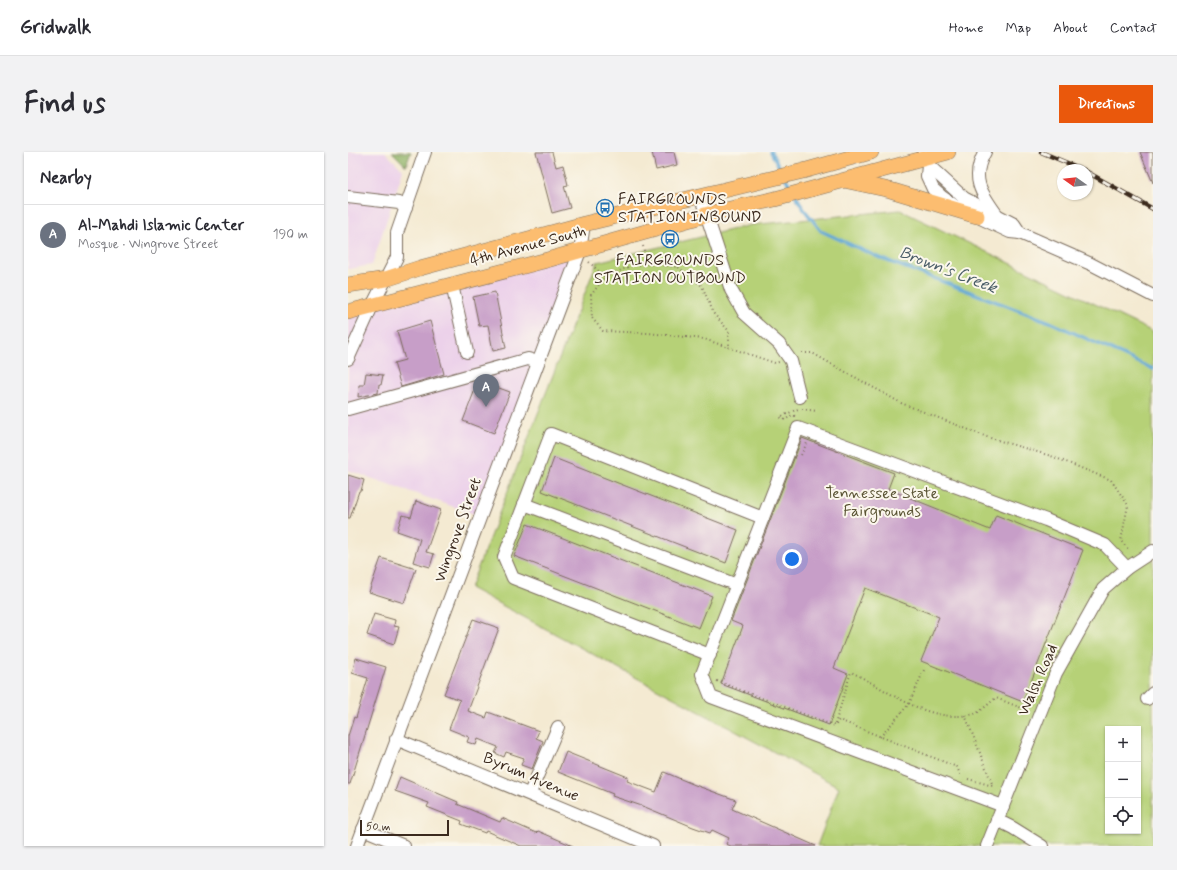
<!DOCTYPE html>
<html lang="en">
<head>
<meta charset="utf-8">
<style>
	body { margin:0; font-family:Mynerve,sans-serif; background:#f2f2f3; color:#2b2b33 }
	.controls { position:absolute; right:12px; bottom:12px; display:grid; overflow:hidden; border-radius:0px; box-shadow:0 1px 3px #0004 }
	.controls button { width:36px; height:36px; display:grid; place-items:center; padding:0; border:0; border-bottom:1px solid #e1e1e2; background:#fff; color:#2b2b33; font:20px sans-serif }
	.compass { position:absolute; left:709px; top:12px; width:36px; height:36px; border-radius:50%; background:#fff; box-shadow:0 1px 3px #0004; rotate:285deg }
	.scale { position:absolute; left:12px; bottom:10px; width:89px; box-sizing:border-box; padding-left:4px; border:2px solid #3b2a1e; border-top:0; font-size:11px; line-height:14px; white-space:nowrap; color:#3b2a1e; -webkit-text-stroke:3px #fbf7ec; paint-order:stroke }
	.you { position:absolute; left:444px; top:407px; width:14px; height:14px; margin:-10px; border:3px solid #fff; border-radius:50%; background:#1a73e8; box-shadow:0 0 0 6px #1a73e833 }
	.badge { display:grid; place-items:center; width:26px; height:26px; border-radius:50%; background:#ea580c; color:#fff; font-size:13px; font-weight:700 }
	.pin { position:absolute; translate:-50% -33px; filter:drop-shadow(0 1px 2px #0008) }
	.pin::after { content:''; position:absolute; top:21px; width:14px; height:12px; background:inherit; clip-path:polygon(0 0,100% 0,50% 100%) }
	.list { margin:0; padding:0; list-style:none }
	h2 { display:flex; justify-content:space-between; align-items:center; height:52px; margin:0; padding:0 16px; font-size:17px }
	h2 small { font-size:13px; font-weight:400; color:#7c7c81 }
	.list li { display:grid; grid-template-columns:26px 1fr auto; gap:12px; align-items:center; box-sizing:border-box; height:60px; padding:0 16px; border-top:1px solid #e1e1e2 }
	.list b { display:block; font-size:15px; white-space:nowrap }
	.list p { margin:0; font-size:13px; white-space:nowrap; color:#7c7c81 }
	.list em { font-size:13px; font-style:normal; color:#7c7c81 }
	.icon { flex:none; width:22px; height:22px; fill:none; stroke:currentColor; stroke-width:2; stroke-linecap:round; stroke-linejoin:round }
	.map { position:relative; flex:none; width:805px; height:694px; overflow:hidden; border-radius:0px }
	header { display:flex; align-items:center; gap:24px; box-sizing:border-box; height:56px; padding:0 20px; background:#fff; border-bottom:1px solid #e1e1e2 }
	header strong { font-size:19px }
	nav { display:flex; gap:22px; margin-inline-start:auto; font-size:14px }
	.intro { display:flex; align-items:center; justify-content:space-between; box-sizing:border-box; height:96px; padding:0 24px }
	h1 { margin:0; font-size:28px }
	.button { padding:10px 18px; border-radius:0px; background:#ea580c; color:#fff; font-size:14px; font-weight:700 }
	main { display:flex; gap:24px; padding:0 24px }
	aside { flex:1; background:#fff; border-radius:0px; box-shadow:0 1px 3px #0004 }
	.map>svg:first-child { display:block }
	.built { fill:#ecd1ea }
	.green { fill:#b6d177; stroke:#787e4a; fill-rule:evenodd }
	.forest { fill:#90b368; stroke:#666e43 }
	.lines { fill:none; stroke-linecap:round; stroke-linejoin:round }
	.stream { stroke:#5da6d4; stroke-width:3.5 }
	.building { fill:#c79ec8 }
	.minor-casing { stroke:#7c6d5d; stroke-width:14 }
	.major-casing { stroke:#7c6d5d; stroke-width:16 }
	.path { stroke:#7c6d5d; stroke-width:2; stroke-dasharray:1 3; stroke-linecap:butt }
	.minor { stroke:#fff; stroke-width:12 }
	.major { stroke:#fcbd6f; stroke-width:15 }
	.rail-casing { stroke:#3b2a1e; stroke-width:4.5 }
	.rail { stroke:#fbf7ec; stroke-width:3; stroke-dasharray:9; stroke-linecap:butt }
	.labels { text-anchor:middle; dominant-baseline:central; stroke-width:4; stroke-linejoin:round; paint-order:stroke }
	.poi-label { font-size:16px; fill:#3b2a1e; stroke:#fbf7ec; text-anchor:start }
	.street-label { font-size:16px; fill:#3b2a1e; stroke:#fbf7ec }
	.park-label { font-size:16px; fill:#5a5434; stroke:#fbf7ec }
	.water-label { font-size:17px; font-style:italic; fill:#495c67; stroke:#fbf7ec }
</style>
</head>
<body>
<header>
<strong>Gridwalk</strong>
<nav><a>Home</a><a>Map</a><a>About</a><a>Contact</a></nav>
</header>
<div class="intro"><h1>Find us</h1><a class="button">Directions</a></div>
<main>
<aside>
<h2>Nearby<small></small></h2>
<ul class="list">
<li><span class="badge" style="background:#6b7280">A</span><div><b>Al-Mahdi Islamic Center</b><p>Mosque · Wingrove Street</p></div><em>190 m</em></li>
</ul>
</aside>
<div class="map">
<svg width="805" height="694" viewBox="0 0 805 694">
	<rect width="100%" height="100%" fill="#fbf7ec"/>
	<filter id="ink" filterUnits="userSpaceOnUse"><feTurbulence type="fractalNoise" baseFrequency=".025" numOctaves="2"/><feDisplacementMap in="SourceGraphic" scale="8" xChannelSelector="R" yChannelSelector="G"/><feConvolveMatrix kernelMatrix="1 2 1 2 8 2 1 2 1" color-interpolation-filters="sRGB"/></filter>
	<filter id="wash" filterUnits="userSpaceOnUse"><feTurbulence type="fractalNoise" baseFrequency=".012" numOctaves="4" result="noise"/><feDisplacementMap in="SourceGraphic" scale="16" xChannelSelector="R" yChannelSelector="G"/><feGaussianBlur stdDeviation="0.9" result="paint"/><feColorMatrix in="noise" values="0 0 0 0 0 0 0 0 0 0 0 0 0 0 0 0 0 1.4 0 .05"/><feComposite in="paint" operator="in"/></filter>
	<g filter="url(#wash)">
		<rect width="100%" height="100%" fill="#f4ead2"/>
		<g class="built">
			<polygon points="0,0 37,0 55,18 24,113 0,117"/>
			<polygon points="232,99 132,364 0,318 0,160"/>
		</g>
		<path class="green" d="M552,58L805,180V694H469L491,635L122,436L249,110L403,73ZM760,577H790V679H760Z"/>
		<polygon class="forest" points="44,0 63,0 58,14"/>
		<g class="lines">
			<g class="stream">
				<polyline points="423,0 434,20"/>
				<polyline points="438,27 445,39"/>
				<polyline points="448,44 455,56 473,79 532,106 702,170 805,217"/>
			</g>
		</g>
		<g id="blocks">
			<g class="building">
				<polygon points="188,0 204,0 208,15 215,13 220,33 216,34 222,56 204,61"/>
				<polygon points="304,0 326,0 329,13 308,18"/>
				<polygon points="792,0 805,0 805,31"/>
				<polygon points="147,140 158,196 145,199 140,173 131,174 125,145"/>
				<polygon points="82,169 96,222 53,235 46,211 57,208 49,179"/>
				<polygon points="18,221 35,223 33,233 31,232 30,241 10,245 11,233 16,233"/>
				<polygon points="140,232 162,240 146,281 115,269 128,235"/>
				<polygon points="454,286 546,321 540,337 642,378 648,363 735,398 675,550 573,509 591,465 517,436 486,516 500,522 481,573 373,532 395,474 383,469"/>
				<polygon points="206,306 390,378 378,411 194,339"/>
				<polygon points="0,323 16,328 13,339 11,339 2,366 0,366"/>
				<polygon points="68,349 93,358 78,400 86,402 82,415 65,410 72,387 49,379 54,363 63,365"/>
				<polygon points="179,372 364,444 351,476 166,404"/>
				<polygon points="33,406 68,417 56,451 21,440"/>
				<polygon points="26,462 47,468 46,474 51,475 46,492 19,483"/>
				<polygon points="125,467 151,476 120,559 138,566 140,560 191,579 188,586 195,589 184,617 173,613 176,606 158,600 156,605 147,601 150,595 130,587 128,593 119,590 121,585 101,577 112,548 96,542"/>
				<polygon points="8,506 38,515 2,632 0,632 0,584 6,565 8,566 20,526 4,521"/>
				<polygon points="218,600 280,625 279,629 308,640 316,620 347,633 388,648 384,657 468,694 383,694 378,692 381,686 364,678 362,681 345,675 297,655 264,644 265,642 210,620"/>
				<polygon points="52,625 110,650 109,652 152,670 154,666 188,681 190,679 225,694 173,694 138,679 137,681 113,672 114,669 79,655 81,651 47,639"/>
			</g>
		</g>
	</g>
	<g filter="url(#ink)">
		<use href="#blocks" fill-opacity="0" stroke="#7c6d5d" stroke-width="1"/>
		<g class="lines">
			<g class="minor-casing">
				<g id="minor">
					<polyline points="576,0 580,13 579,24 585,37 594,45 607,54 662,80 672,81 743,112 805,144"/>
					<path d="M637,0C622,26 633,41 649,63"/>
					<polyline points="580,13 616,46 666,72 672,81"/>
					<polyline points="352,43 383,138 396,161 431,192 443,209 452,245"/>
					<polyline points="0,45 51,51 58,56"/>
					<polyline points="104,133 119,200"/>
					<polyline points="0,207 24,154 49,105 49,81 77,0"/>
					<polyline points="0,257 180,207 190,210"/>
					<polyline points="176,352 389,433"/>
					<polyline points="362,503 165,426 156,405 203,282 415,366"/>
					<polyline points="799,547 805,541"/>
					<polyline points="48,587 305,694"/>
					<polyline points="182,641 210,575"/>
					<polyline points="655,654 363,545 354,522 450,276 698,368 757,393 779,416"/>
					<polyline points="649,668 665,676 694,694"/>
					<polyline points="15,677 56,694"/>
					<polyline points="9,694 232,99 236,72"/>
					<polyline points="639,694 708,521 755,437 779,416 805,399"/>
				</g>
			</g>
			<g class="major-casing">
				<g id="major">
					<polyline points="500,29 542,38 629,64"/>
					<polyline points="0,133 38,127 72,116 236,72 455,19 523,0"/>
					<polyline points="0,160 199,108 368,60 427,47 600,0"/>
				</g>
			</g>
			<g class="path">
				<polyline points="295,94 299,112"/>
				<polyline points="241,110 257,125 243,143 244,166 255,179 300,181 356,187 427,211 431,210"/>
				<polyline points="257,125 283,114 300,112 330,115 354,134 366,162 381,179 381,195"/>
				<polyline points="454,201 464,201 553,251 639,285 703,304 763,328 780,353 773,389 780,397"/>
				<polyline points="454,257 469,259"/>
				<polyline points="447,264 444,263 437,268 432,265 450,257"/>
				<polyline points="453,303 459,291"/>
				<polyline points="369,529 487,574 491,568 609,615 613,625"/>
				<polyline points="617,563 645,634"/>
				<path d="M487,572L503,520C541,538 580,573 626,562C633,560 642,550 648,546L676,557"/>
				<polyline points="532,585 561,552 576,518"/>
				<polyline points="620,627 645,634"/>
			</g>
			<use href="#minor" class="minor"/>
			<use href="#major" class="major"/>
			<g class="rail-casing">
				<g id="rail">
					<polyline points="693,0 736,18"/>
					<polyline points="739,20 805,57"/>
				</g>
			</g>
			<use href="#rail" class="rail"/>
		</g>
	</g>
	<defs>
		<g id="bus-ring" transform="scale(0.9)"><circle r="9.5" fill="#fbf7ec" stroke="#1f6fb2" stroke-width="1.5"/><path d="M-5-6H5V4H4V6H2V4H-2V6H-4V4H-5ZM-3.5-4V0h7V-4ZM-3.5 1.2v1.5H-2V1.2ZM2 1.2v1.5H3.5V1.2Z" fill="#1f6fb2"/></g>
	</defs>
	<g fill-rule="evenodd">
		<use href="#bus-ring" x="257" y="56"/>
		<use href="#bus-ring" x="322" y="87"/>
	</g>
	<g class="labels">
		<g class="poi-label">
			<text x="270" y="47">FAIRGROUNDS<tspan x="270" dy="18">STATION INBOUND</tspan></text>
			<text x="322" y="108" text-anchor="middle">FAIRGROUNDS<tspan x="322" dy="18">STATION OUTBOUND</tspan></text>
		</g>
		<g class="street-label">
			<text transform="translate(180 94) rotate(-15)">4th Avenue South</text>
			<text transform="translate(110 378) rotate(-70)">Wingrove Street</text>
			<text transform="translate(690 528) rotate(-66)">Walsh Road</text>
			<text transform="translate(183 625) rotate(23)">Byrum Avenue</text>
		</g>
		<g class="park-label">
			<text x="534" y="341">Tennessee State<tspan x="534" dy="18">Fairgrounds</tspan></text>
		</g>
		<g class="water-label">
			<text transform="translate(600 118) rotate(21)">Brown's Creek</text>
		</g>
	</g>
</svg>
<div class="controls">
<button>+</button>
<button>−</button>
<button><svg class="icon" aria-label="locate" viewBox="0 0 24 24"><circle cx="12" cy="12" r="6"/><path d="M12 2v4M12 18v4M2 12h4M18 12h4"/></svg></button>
</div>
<svg class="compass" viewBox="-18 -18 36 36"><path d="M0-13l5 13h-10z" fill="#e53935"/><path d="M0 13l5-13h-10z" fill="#7c7c81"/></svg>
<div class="scale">50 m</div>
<div class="you"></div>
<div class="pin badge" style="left:138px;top:255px;background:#6b7280">A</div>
</div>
</main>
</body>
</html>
